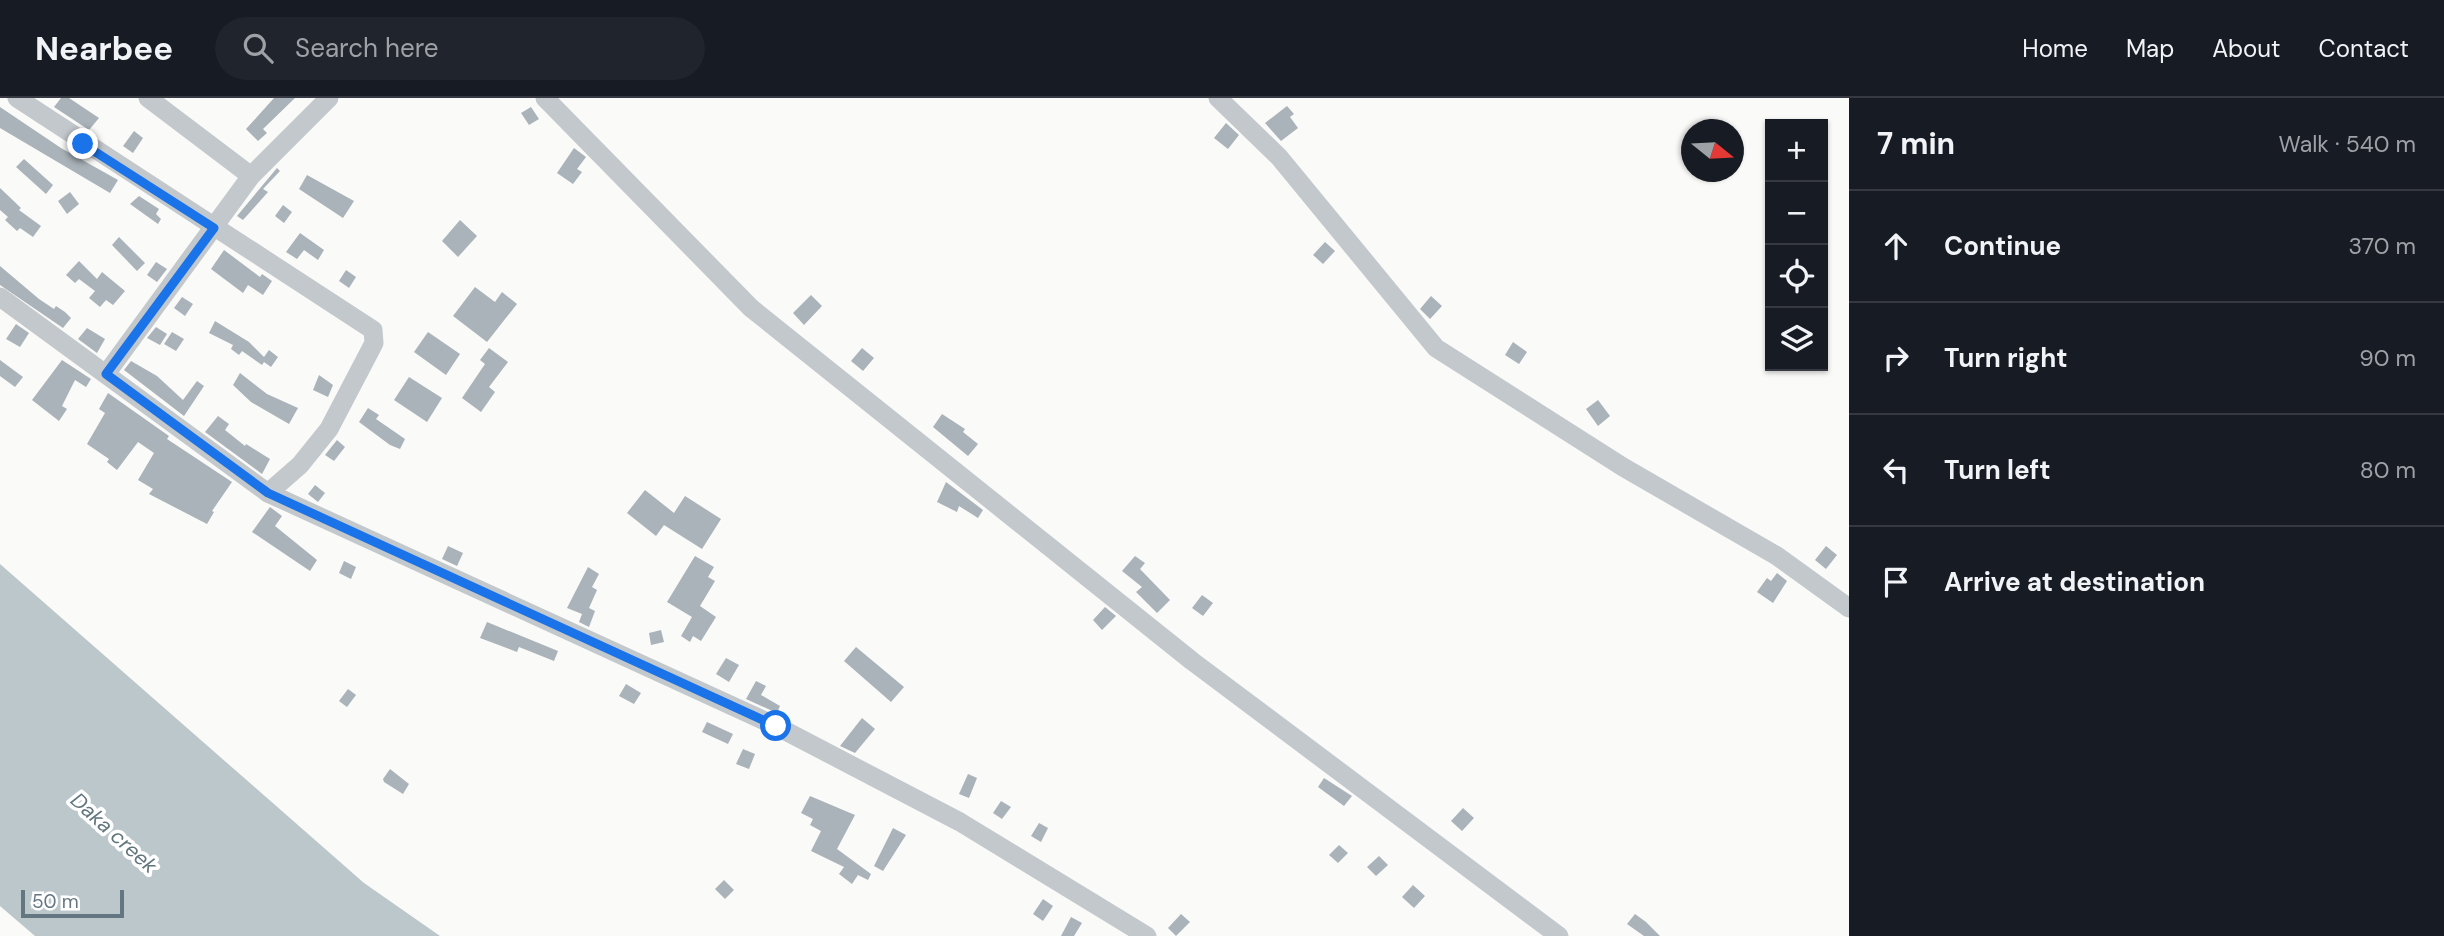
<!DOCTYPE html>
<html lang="en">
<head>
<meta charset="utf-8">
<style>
	body { margin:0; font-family:"DM Sans",sans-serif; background:#20242c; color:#f1f3f6 }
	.controls { position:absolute; right:21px; top:21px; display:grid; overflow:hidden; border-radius:0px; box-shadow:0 2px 5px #0004 }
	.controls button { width:63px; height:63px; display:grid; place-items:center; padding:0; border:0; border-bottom:2px solid #363941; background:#171b24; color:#f1f3f6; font:35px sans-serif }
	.compass { position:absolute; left:1681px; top:21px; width:63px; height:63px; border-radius:50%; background:#171b24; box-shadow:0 2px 5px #0004; rotate:108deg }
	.scale { position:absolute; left:21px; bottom:18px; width:103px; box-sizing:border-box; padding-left:7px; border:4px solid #657683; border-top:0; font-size:19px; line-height:24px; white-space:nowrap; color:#657683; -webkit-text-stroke:5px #fff; paint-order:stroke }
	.stop { position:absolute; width:21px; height:21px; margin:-16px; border:5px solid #1a73e8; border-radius:50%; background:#fff }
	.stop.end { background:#1a73e8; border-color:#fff; box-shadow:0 2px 7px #0008 }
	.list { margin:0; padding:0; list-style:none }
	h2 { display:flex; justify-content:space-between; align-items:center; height:91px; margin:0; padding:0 28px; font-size:30px }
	h2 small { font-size:23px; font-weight:400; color:#9ea1a6 }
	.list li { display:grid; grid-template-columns:46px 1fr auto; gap:21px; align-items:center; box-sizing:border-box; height:112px; padding:0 28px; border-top:2px solid #363941 }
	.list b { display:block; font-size:26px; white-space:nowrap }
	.list em { font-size:23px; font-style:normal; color:#9ea1a6 }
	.icon { flex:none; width:38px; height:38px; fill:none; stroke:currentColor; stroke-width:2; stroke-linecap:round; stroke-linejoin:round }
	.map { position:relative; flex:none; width:1849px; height:838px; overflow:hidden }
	header { display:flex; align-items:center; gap:42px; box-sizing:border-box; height:98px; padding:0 35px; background:#171b24; border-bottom:2px solid #363941 }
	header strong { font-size:33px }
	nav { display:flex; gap:38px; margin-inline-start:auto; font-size:24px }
	.search { width:490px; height:63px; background:#20242c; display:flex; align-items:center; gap:18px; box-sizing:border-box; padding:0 24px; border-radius:38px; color:#9ea1a6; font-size:26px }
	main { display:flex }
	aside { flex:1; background:#171b24 }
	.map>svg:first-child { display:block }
	.water { fill:#bbc7cb }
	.building { fill:#aab3b9 }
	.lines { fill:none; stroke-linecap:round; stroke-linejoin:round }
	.minor { stroke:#c3c8cc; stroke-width:19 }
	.route { stroke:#1a73e8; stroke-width:9 }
	.labels { text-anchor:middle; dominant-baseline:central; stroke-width:7; stroke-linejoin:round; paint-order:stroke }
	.water-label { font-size:21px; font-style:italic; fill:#60757c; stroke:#fff }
</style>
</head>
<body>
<header>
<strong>Nearbee</strong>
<div class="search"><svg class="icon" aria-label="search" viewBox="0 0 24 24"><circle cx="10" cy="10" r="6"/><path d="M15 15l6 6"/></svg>Search here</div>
<nav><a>Home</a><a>Map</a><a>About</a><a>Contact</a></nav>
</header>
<main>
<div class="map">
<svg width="1849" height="838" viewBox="0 0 1849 838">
	<rect width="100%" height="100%" fill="#fafaf8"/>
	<polygon class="water" points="0,466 364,785 440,838 35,838 0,808"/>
	<g class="building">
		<polygon points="61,0 69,0 99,20 89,32 54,9"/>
		<polygon points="274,0 295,0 263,31 267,35 258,43 246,31"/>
		<polygon points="1287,8 1294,16 1290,19 1298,30 1281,43 1265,25"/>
		<polygon points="0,9 61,50 118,82 110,95 0,30"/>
		<polygon points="531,9 539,21 529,27 521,15"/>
		<polygon points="1226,25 1239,37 1228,51 1214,40"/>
		<polygon points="134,33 143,40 133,55 123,48"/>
		<polygon points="574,50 586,59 577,71 582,74 573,86 557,75"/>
		<polygon points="24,61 53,87 46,96 16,69"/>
		<polygon points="277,70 280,73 263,91 268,94 243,122 237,118"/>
		<polygon points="307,77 354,103 343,120 299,91"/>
		<polygon points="0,90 21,110 19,112 41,128 33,139 20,130 17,133 5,122 8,119 0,112"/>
		<polygon points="70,94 79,106 67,116 58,103"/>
		<polygon points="139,98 159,111 156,116 161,121 158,126 130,106"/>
		<polygon points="283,107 292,114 284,125 275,118"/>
		<polygon points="460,122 477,138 458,159 442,143"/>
		<polygon points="300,135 324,152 318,162 304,152 297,161 286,154"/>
		<polygon points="119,139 145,165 137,173 112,147"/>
		<polygon points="1325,144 1335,153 1323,166 1313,157"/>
		<polygon points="224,152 260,179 262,176 272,183 263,197 248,187 243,195 211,171"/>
		<polygon points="79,163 97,181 102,174 125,193 113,207 106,202 100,209 89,200 95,193 79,181 75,185 66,177"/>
		<polygon points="156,164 167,171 157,184 147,177"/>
		<polygon points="0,168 39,201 54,211 56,208 65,214 71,220 63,230 0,187"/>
		<polygon points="346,172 356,179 349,190 339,183"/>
		<polygon points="475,189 495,204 502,194 517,206 487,244 453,218"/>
		<polygon points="811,197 822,208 804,227 793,215"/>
		<polygon points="1431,198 1442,208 1430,221 1420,211"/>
		<polygon points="182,199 193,206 185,218 174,210"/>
		<polygon points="215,223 249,244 264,259 269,252 278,259 271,269 264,264 262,267 242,253 239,257 231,251 233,247 209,235"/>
		<polygon points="16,226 29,235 20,249 6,241"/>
		<polygon points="156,229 167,236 160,247 147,240"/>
		<polygon points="87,230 105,241 97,255 78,241"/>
		<polygon points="172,234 184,241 176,253 164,246"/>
		<polygon points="428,234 460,256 446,277 414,254"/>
		<polygon points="1513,244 1527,254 1519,266 1505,257"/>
		<polygon points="489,250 508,264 489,289 495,294 481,314 462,300 485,266 480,262"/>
		<polygon points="862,250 874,260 863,273 851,263"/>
		<polygon points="0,262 23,279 15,289 0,278"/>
		<polygon points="62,262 91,281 86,289 75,282 62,308 67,311 59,323 32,302"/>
		<polygon points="131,263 157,278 183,302 197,283 204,288 184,318 124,272"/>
		<polygon points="240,275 267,296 298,310 289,326 251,304 233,287"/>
		<polygon points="319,277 333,287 328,299 313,292"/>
		<polygon points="409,279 442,300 427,324 394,302"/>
		<polygon points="108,295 169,338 167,341 232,384 212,413 214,414 207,426 149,396 153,391 138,382 154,355 138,344 117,372 107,364 109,361 87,346 105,315 99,311"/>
		<polygon points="1598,302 1610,318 1598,328 1586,311"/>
		<polygon points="368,310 379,317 376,321 405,341 400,351 390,347 359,324"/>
		<polygon points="942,316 965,331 963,334 978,346 968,358 933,329"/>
		<polygon points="218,318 229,326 225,332 245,348 246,346 270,361 262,376 205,334"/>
		<polygon points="337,342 345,349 334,363 325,357"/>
		<polygon points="946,384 983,412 978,420 959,408 957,414 937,404"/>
		<polygon points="315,387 325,395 318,404 308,396"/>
		<polygon points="645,392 674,415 685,398 721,421 702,451 664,427 656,438 627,415"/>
		<polygon points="270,409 282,418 275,428 317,462 310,473 252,434"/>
		<polygon points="448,448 463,455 457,468 442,461"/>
		<polygon points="1826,448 1837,457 1826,471 1815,462"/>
		<polygon points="695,458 714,469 708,479 715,483 700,508 716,519 701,543 693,538 690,544 681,538 692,519 667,504"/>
		<polygon points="1135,458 1145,465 1140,471 1170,502 1157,515 1136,494 1142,489 1122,473"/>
		<polygon points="344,463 356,469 351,481 339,475"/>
		<polygon points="588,469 599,476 592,489 597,492 589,510 595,513 589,529 579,524 582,516 567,510"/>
		<polygon points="1777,475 1787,483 1773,505 1757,494 1767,480 1771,483"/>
		<polygon points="1202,497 1213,505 1203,518 1192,510"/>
		<polygon points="1105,509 1116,518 1102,532 1093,522"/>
		<polygon points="487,524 558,553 554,563 519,549 517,554 480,540"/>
		<polygon points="661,532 664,544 651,547 649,535"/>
		<polygon points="856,549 904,589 891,604 844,563"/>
		<polygon points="726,560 739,567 729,584 716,576"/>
		<polygon points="756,583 766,588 761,597 780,608 777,615 746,601"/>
		<polygon points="626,586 641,595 634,606 619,598"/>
		<polygon points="348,591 356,597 347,609 339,603"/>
		<polygon points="862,620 875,631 855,655 840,648"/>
		<polygon points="707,624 733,636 728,646 702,634"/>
		<polygon points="743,651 755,656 749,671 736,666"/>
		<polygon points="390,671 409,686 403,696 384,684 383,681"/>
		<polygon points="968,676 977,680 969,700 959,696"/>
		<polygon points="1324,680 1352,698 1344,708 1318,689"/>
		<polygon points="810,698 855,717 837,751 871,776 868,782 858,777 852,786 839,776 844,769 811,753 821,733 810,727 813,721 801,715"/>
		<polygon points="1001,703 1011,709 1002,721 993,715"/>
		<polygon points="1463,710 1474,720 1462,733 1451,723"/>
		<polygon points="1039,725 1048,730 1041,744 1031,738"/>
		<polygon points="893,730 906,737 883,773 874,768"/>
		<polygon points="1339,747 1348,755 1338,765 1329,757"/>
		<polygon points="1379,758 1388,767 1376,778 1367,769"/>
		<polygon points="724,782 734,792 725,801 715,791"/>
		<polygon points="1413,787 1425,798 1414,810 1402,799"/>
		<polygon points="1043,801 1053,808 1043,823 1033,816"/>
		<polygon points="1181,816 1190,824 1176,838 1168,830"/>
		<polygon points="1635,816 1646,824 1660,838 1644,838 1627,826"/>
		<polygon points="1071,819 1082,825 1074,838 1061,838"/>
	</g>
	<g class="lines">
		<g class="minor">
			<polyline points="17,0 373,232 374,245 329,331 300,367 268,395"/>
			<polyline points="148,0 251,78"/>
			<polyline points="545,0 751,210 1192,563 1559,838"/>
			<polyline points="1218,0 1279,59 1436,250 1623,369 1777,458 1849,510"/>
			<polyline points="0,199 268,395 776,628 960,724 1147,838"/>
			<polyline points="106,276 251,78 329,0"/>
		</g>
	</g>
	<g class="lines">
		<polyline class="route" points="83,46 214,130 106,276 268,395 776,628"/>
	</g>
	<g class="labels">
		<g class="water-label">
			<text transform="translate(114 735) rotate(42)">Daka creek</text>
		</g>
	</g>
</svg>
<div class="controls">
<button>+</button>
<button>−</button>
<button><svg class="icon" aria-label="locate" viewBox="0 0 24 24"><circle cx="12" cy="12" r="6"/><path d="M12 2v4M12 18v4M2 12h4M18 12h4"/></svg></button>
<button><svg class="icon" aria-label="layers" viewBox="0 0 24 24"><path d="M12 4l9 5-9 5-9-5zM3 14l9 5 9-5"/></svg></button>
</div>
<svg class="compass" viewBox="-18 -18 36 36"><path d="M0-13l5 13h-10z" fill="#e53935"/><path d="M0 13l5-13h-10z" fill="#9ea1a6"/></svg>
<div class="scale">50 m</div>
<div class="stop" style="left:776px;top:628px"></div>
<div class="stop end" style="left:83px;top:46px"></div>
</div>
<aside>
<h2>7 min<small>Walk · 540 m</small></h2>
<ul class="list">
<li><svg class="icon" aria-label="ahead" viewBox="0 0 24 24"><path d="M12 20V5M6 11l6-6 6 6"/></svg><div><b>Continue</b></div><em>370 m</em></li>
<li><svg class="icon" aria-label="right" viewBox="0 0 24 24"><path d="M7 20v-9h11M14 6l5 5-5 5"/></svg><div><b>Turn right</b></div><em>90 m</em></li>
<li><svg class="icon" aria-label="left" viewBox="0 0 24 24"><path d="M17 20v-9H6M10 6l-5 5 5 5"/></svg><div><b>Turn left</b></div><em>80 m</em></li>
<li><svg class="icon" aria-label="arrive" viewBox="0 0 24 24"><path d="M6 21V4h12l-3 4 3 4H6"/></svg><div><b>Arrive at destination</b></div></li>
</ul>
</aside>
</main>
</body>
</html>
